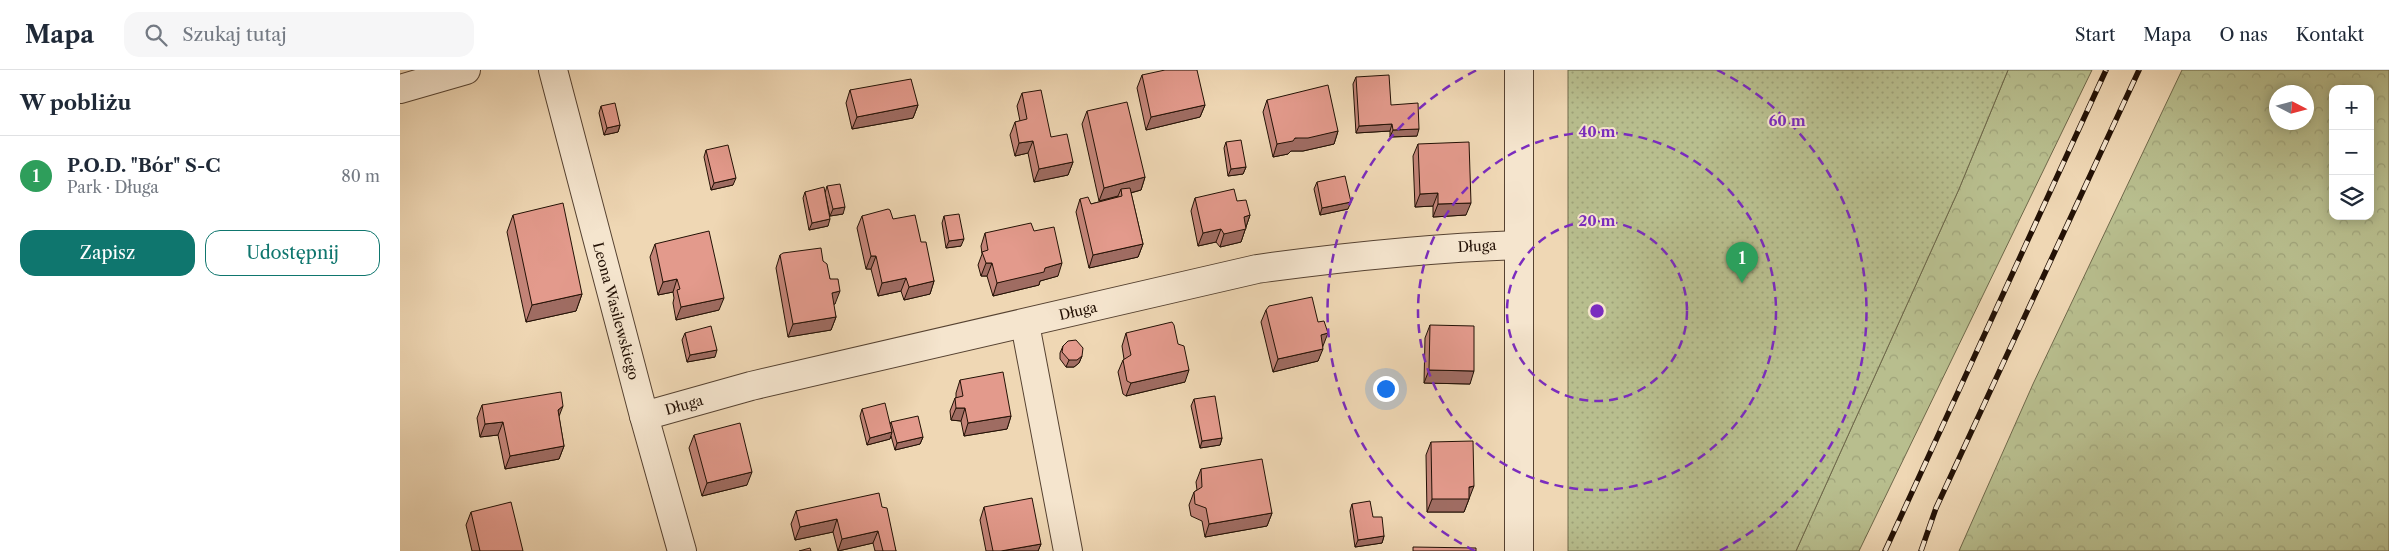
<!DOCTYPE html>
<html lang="pl">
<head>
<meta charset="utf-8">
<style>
	body { margin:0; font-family:"Libre Caslon Text",serif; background:#f6f6f7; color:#1f2937 }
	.controls { position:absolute; right:15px; top:15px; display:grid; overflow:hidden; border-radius:10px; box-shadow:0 2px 12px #0003 }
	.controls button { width:45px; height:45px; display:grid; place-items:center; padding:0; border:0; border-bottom:1px solid #e0e1e3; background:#fff; color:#1f2937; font:25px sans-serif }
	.compass { position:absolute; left:1869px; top:15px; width:45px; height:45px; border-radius:50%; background:#fff; box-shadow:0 2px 12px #0003; rotate:96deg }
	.you { position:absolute; left:985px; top:318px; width:18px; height:18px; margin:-12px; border:4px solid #fff; border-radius:50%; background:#1a73e8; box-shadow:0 0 0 8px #1a73e833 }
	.badge { display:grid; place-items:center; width:32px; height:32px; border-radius:50%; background:#0f766e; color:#fff; font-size:16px; font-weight:700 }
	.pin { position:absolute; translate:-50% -41px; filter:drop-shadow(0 1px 2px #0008) }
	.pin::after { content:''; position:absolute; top:26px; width:18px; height:15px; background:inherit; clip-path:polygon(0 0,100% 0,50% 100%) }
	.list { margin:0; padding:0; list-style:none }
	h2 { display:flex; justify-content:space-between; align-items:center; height:65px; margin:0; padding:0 20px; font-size:21px }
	h2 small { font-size:16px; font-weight:400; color:#747a83 }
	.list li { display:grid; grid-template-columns:32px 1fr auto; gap:15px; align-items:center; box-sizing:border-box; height:80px; padding:0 20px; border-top:1px solid #e0e1e3 }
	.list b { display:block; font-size:19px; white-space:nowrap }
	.list p { margin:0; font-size:16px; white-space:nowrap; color:#747a83 }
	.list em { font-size:16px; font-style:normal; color:#747a83 }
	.actions { display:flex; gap:10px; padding:15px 20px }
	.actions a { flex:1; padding:11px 0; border:1px solid #0f766e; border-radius:15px; text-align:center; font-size:18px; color:#0f766e }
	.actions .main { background:#0f766e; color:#fff }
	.icon { flex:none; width:28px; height:28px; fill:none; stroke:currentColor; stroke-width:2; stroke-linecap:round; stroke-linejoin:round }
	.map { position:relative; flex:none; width:1989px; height:481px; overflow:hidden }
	header { display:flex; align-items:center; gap:30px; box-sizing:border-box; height:70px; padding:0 25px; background:#fff; border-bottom:1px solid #e0e1e3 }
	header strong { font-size:24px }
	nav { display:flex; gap:28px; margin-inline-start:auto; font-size:18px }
	.search { width:350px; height:45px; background:#f6f6f7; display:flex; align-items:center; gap:12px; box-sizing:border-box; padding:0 18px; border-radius:15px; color:#747a83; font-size:19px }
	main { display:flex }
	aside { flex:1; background:#fff }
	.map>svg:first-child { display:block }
	.forest { fill:url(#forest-crowns); stroke:#6e684a; fill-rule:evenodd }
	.garden { fill:url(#garden-dots); stroke:#6e684a }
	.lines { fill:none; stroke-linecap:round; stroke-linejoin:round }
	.minor-casing { stroke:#564231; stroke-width:30 }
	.minor { stroke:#f5e5ce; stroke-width:28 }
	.rail-casing { stroke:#231105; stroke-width:5.5 }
	.rail { stroke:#f5e5ce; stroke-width:4; stroke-dasharray:11; stroke-linecap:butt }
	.wall { fill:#c38478; stroke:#231105 }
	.shaded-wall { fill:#9f6c62; stroke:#231105 }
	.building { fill:#e39a8c; stroke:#231105 }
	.ring { fill:none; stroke:#7b2cbf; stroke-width:2.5; stroke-dasharray:9 6 }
	.labels { text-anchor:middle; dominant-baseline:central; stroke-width:4; stroke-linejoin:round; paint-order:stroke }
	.street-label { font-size:14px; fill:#231105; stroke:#f5e5ce }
	.centre { fill:#7b2cbf; stroke:#f5e5ce; stroke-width:2.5 }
	.ring-label { font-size:15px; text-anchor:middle; font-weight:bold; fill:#7b2cbf; stroke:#f5e5ce; stroke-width:4; stroke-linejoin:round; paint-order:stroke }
</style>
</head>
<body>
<header>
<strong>Mapa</strong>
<div class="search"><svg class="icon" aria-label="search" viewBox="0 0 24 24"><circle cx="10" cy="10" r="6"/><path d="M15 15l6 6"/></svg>Szukaj tutaj</div>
<nav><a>Start</a><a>Mapa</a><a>O nas</a><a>Kontakt</a></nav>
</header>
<main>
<aside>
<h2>W pobliżu<small></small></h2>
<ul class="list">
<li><span class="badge" style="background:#2e9e5b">1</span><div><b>P.O.D. &quot;Bór&quot; S-C</b><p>Park · Długa</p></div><em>80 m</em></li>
</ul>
<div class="actions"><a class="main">Zapisz</a><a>Udostępnij</a></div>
</aside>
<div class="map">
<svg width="1989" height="481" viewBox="0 0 1989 481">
	<defs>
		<pattern id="forest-crowns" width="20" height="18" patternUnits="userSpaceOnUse" patternTransform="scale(1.25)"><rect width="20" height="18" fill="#b8be8e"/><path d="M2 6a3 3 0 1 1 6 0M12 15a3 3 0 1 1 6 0" fill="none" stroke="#9ea279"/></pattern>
		<pattern id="garden-dots" width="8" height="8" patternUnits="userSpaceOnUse" patternTransform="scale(1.25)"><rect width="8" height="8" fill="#b8be8e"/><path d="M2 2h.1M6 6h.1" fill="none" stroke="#9ea279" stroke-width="1.8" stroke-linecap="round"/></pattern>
	</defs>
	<rect width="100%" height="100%" fill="#efd7b4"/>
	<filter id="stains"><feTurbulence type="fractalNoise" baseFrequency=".004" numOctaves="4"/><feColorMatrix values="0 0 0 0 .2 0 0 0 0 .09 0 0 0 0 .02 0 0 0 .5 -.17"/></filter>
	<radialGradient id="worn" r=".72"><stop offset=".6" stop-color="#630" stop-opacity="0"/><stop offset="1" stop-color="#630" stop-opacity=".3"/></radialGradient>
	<g class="forest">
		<polygon points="1608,0 1692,0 1459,481 1396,481 1559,119"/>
		<path d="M1782,0H1989V481H1559L1633,314ZM1933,19H1970V146H1933ZM1876,22H1906V52H1876Z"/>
	</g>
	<polygon class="garden" points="1168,0 1608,0 1559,119 1396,481 1168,481"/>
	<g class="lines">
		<g class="minor-casing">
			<g id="minor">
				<polyline points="153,0 244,346 282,481"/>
				<polyline points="0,19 66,0"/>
				<polyline points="625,254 668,481"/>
				<path d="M244,346L351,316L857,199C944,187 1031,178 1119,175"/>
				<polyline points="1119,481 1119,0"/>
			</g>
		</g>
		<use href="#minor" class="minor"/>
		<g class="rail-casing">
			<g id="rail">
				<polyline points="1485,481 1706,0"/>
				<polyline points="1521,481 1536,438 1739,0"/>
			</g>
		</g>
		<use href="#rail" class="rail"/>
	</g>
	<g class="wall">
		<polygon points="742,5 805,35 800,47 746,60 737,18"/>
		<polygon points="956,7 991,35 1017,66 990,67 990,61 956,63 953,14"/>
		<polygon points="450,20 518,35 513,48 452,59 446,33"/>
		<polygon points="622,23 651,67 673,92 668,105 634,112 628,83 615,86 610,65 615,52 620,51 617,36"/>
		<polygon points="867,30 938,61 934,74 903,81 891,81 888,84 873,87 863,42"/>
		<polygon points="201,36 220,55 218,62 204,65 199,43"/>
		<polygon points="687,41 745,107 741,120 731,123 743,174 738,187 689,198 676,142 680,129 691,134 718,127 718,126 699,131 682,54"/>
		<polygon points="826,72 846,97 843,104 828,106 824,78"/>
		<polygon points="1018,74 1066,145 1033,147 1033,136 1015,137 1013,86"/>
		<polygon points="306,80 333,115 311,120 304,87"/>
		<polygon points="917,112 948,139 920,145 914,119"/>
		<polygon points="427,116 443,144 430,146 425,123 428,156 409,160 403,128 405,122 425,123"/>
		<polygon points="795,128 837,131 850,145 841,172 820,177 816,172 798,176 791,141"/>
		<polygon points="113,145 182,224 176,241 126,252 107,162"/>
		<polygon points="462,146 493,149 521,172 534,211 530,224 504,230 501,221 478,226 471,199 466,199 457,158"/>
		<polygon points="544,146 561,176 546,178 542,153"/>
		<polygon points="585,163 658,206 640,211 639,215 593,226 587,206 581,206 578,195 582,184 581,176"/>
		<polygon points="255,174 319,240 276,250 273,233 274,228 273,222 258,225 250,187"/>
		<polygon points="380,185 423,191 430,209 435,234 433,234 436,247 431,260 388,267 376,198"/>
		<polygon points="866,240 923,276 918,291 873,302 861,252"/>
		<polygon points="1030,255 1070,314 1024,313 1025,268"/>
		<polygon points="285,263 315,287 287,292 282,270"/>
		<polygon points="726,263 785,312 726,326 723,324 718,302 723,290 724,289 722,276"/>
		<polygon points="663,276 682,286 679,293 674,297 666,297 660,289 660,283"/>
		<polygon points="560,310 611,346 607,359 564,366 561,351 551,350 550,341 555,328 556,328 556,323"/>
		<polygon points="794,329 822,368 820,375 800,378 791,336"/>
		<polygon points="82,335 159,347 164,376 159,389 105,399 98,365 80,367 77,348"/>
		<polygon points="462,339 490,354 491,352 523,367 520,374 495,380 491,366 490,369 467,375 460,346"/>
		<polygon points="294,365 347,415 302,426 289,378"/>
		<polygon points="1031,372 1069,429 1064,442 1027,442 1026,385"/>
		<polygon points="801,399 872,443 867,456 805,467 802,451 791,446 789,435 794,422 797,420 796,412"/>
		<polygon points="952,434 973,447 984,466 982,473 955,477 950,441"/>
		<polygon points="482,437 496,481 475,481 473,473 438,481 433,462 395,470 391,454 396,441"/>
		<polygon points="584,437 641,474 638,481 586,481 580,450"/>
		<polygon points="71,442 123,481 72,481 66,455"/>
	</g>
	<g class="shaded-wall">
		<polygon points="518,35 513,48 452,59 457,47"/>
		<polygon points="805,35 800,47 746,60 751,47"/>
		<polygon points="992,54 990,61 956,63 959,56"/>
		<polygon points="220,55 218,62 204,65 207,58"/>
		<polygon points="1019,59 1017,66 990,67 993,60"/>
		<polygon points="938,61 934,74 903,81 891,81 888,84 873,87 877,74 895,68"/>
		<polygon points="633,71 628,83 615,86 619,73"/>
		<polygon points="673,92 668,105 634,112 639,99"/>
		<polygon points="846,97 843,104 828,106 831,99"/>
		<polygon points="745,107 741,120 722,125 721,119 718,126 699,131 704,118"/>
		<polygon points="336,108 333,115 311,120 314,113"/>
		<polygon points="1038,123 1033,136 1015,137 1020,124"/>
		<polygon points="951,132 948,139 920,145 922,138"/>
		<polygon points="1071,133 1066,145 1033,147 1038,134"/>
		<polygon points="445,137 443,144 430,146 433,139"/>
		<polygon points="850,145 841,172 820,177 824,164 844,147"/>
		<polygon points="430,149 428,156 409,160 412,153"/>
		<polygon points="821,159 816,172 798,176 803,163"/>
		<polygon points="564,169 561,176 546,178 549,171"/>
		<polygon points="743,174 738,187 689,198 693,185"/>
		<polygon points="471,186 476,186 471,199 466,199"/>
		<polygon points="586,193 592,193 587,206 581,206"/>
		<polygon points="662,193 658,206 640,211 639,215 593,226 597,213 645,198"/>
		<polygon points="506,208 501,221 478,226 482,213"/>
		<polygon points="277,209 273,222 258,225 263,212"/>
		<polygon points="534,211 530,224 504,230 509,217"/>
		<polygon points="440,221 435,234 427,235 432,223"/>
		<polygon points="182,224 176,241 126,252 132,235"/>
		<polygon points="324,228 319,240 276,250 281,237"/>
		<polygon points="436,247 431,260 388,267 393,254"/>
		<polygon points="928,263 923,276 916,278 921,265"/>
		<polygon points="923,279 918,291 873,302 878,289"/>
		<polygon points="317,280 315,287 287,292 290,285"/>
		<polygon points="682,286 679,293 674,297 666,297 669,290"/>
		<polygon points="789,300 785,312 726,326 731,313"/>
		<polygon points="1029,300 1074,301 1070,314 1024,313"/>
		<polygon points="163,336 158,349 158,340"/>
		<polygon points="556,338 565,338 561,351 551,350"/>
		<polygon points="611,346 607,359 564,366 568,353"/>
		<polygon points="103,352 98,365 80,367 85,354"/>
		<polygon points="492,362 490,369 467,375 470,368"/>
		<polygon points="523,367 520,374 495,380 497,373"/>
		<polygon points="822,368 820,375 800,378 802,371"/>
		<polygon points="164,376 159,389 105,399 110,386"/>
		<polygon points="352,402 347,415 302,426 307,413"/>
		<polygon points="1074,416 1064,442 1027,442 1032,429"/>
		<polygon points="872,443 867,456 805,467 809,454"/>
		<polygon points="437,449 433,462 395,470 400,457"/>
		<polygon points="478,461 473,473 438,481 442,469"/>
		<polygon points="984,466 982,473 955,477 958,470"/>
		<polygon points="641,474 638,481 601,481"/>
	</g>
	<g class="building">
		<polygon points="765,0 797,0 805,35 751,47 742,5"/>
		<polygon points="989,5 991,35 1018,33 1019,59 993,60 992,54 959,56 956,7"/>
		<polygon points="511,9 518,35 457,47 450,20"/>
		<polygon points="928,15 938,61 908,68 895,68 893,71 877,74 867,30"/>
		<polygon points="641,20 651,67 667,64 673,92 639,99 633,71 619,73 615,52 627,49 622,23"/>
		<polygon points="727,32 745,107 704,118 687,41"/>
		<polygon points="215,33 220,55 207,58 201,36"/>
		<polygon points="841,70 846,97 831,99 826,72"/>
		<polygon points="1069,72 1071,133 1038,134 1038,123 1020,124 1018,74"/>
		<polygon points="328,75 336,108 314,113 306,80"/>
		<polygon points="945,106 951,132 922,138 917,112"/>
		<polygon points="440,114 445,137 433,139 427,116"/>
		<polygon points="424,117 430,149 412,153 405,122"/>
		<polygon points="730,118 743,174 693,185 680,129 688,127 691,134 722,126 721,119"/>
		<polygon points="834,119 837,131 846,130 850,145 844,147 846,159 824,164 821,159 803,163 795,128"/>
		<polygon points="163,133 182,224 132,235 113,145"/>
		<polygon points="488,139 490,140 493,149 515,145 521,172 526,172 534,211 509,217 506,208 482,213 476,186 471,186 462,146"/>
		<polygon points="559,144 564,169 549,171 544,146"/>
		<polygon points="631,153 634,161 654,157 662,193 645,198 644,202 597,213 592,193 586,193 582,182 588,180 585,163"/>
		<polygon points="309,161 324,228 281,237 277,220 280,219 277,209 263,212 255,174"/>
		<polygon points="421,178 423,191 427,194 430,209 438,209 440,221 432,223 436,247 393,254 380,185 383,183"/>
		<polygon points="912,227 918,252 924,251 928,263 921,265 923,279 878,289 866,240 869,236"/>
		<polygon points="772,252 774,255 778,274 784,276 789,300 731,313 727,311 723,290 731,285 726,263"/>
		<polygon points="1030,255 1074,256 1074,301 1029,300"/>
		<polygon points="311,256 317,280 290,285 285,263"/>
		<polygon points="676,270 683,278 682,286 677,290 669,290 662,282 663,276 668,271"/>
		<polygon points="603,302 611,346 568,353 565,338 556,338 555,328 563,326 560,310"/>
		<polygon points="161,322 163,336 158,340 164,376 110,386 103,352 85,354 82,335"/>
		<polygon points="815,326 822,368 802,371 794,329"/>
		<polygon points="485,333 492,362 470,368 462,339"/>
		<polygon points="518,346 523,367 497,373 491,352"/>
		<polygon points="340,353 352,402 307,413 294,365"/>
		<polygon points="1073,371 1074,416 1069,417 1069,429 1032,429 1031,372"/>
		<polygon points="862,389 872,443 809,454 806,438 795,434 794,422 802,417 801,399"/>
		<polygon points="479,423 482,437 487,438 496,481 483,481 478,461 442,469 437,449 400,457 396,441"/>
		<polygon points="632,428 641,474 601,481 593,481 584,437"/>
		<polygon points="970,431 973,447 982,447 984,466 958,470 952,434"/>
		<polygon points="111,432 123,481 80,481 71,442"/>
		<polygon points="1013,477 1076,478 1076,481 1013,481"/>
		<polygon points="410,478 411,481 399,481"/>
	</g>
	<g class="ring">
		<circle cx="1197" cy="241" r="90"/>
		<circle cx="1197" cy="241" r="179"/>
		<path d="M1075 481A269 269 0 0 1 1077 0M1317 0A269 269 0 0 1 1319 481"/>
	</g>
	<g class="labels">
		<g class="street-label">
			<text transform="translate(1077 176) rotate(-3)">Długa</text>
			<text transform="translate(216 241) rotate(75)">Leona Wasilewskiego</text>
			<text transform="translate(678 241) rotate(-13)">Długa</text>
			<text transform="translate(284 335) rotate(-16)">Długa</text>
		</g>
	</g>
	<circle cx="1197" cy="241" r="8" class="centre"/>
	<g class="ring-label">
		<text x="1387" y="56">60 m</text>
		<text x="1197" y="67">40 m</text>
		<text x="1197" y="156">20 m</text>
	</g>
	<rect width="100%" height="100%" filter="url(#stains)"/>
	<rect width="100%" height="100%" fill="url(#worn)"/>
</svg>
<div class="controls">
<button>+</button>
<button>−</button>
<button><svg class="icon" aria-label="layers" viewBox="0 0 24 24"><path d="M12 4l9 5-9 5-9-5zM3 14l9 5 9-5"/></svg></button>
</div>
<svg class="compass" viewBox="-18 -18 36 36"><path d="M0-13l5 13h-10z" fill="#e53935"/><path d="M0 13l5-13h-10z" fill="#747a83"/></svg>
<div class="you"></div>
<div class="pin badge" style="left:1342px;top:213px;background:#2e9e5b">1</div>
</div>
</main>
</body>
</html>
